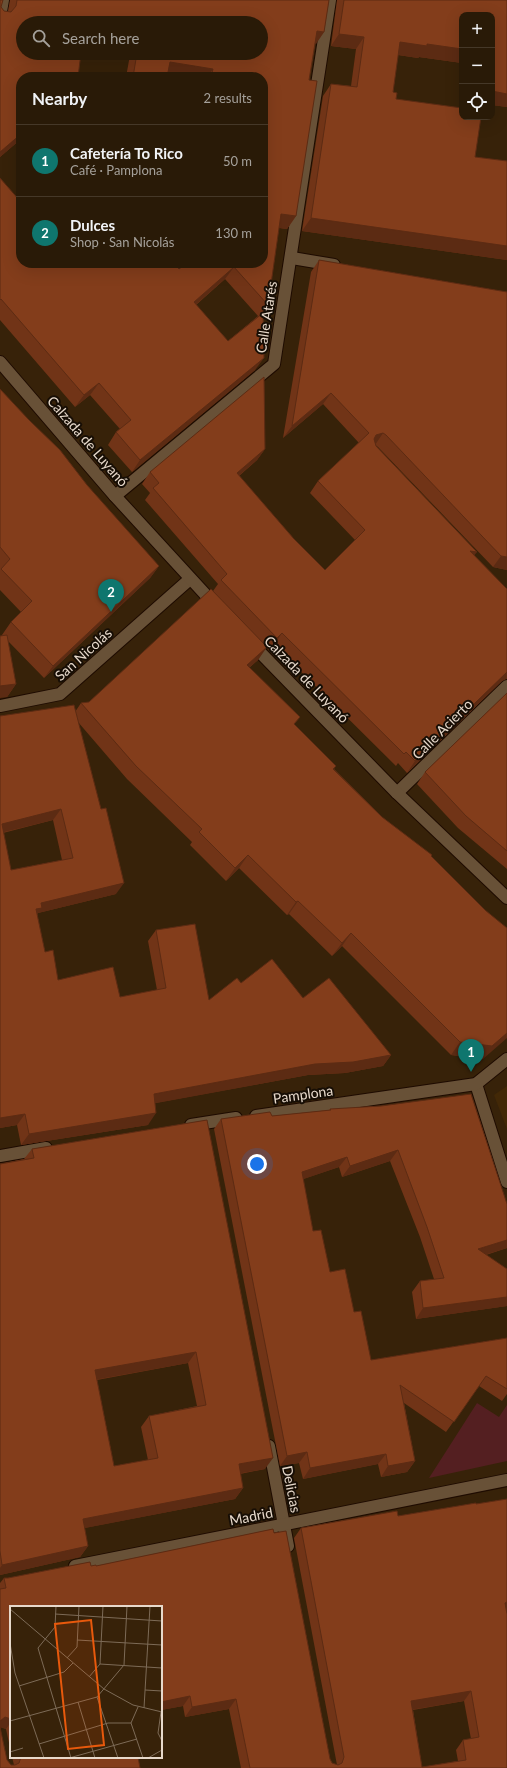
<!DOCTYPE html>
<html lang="en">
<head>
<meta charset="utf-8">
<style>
	body { margin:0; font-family:Lato,sans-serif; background:#352715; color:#f1f3f6 }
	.controls { position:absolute; right:12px; top:12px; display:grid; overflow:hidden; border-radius:8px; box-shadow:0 4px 16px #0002 }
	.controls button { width:36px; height:36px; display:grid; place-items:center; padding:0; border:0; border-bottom:1px solid #453828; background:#291a07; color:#f1f3f6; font:20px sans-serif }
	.you { position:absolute; left:257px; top:1164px; width:14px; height:14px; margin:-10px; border:3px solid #fff; border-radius:50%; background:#1a73e8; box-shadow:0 0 0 6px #1a73e833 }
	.badge { display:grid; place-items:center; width:26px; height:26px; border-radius:50%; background:#0f766e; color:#fff; font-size:13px; font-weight:700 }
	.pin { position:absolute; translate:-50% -33px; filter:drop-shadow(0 1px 2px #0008) }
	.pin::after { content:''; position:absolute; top:21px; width:14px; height:12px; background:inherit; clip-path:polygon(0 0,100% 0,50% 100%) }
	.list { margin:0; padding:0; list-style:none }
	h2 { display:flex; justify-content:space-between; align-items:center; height:52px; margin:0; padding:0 16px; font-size:17px }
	h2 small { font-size:13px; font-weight:400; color:#a5a19b }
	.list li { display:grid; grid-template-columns:26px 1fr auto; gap:12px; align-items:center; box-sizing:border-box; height:72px; padding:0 16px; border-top:1px solid #453828 }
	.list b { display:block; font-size:15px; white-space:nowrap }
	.list p { margin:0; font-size:13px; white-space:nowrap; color:#a5a19b }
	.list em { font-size:13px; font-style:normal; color:#a5a19b }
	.icon { flex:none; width:22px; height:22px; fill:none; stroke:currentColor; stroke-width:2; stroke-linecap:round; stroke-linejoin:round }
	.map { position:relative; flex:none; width:507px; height:1768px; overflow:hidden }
	.search { position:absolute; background:#291a07; box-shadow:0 4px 16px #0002; left:16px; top:16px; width:252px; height:44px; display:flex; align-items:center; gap:10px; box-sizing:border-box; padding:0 14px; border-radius:22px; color:#a5a19b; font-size:15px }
	.panel { position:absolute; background:#291a07; box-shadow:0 4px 16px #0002; left:16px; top:72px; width:252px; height:196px; border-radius:16px }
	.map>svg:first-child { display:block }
	.built { fill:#422807 }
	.green { fill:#541f21 }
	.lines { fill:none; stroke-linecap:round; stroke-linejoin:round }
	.street-casing { stroke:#1e0b00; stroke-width:14 }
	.secondary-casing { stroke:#1e0b00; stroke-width:14 }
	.street { stroke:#685137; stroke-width:12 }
	.secondary { stroke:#685137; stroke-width:12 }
	.wall { fill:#713417; fill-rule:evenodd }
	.shaded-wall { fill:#5c2b13 }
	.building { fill:#833d1b; stroke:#5c2b13; fill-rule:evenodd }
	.labels { text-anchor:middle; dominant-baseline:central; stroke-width:4; stroke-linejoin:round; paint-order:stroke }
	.street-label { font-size:14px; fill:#e7d9cb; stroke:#170e05 }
	.inset-road { fill:none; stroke:#7d6b57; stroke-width:1 }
	.view { fill:#e8590c; fill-opacity:0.15; stroke:#e8590c; stroke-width:2 }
	.inset-edge { fill:none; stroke:#e7d9cb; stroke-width:2 }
</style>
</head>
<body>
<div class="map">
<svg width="507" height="1768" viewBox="0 0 507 1768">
	<rect width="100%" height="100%" fill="#372209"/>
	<polygon class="built" points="507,1086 507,1129 494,1095"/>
	<polygon class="green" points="477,1403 499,1417 507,1405 507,1461 429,1478"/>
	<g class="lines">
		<g class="street-casing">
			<g id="street">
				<polyline points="0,17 3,0"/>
				<polyline points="292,258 334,265"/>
				<polyline points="115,496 274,364 330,0"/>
				<polyline points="0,706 60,694 190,579"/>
				<polyline points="397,793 507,686"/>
				<polyline points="476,1084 507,1182"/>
				<polyline points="256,1116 476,1084 507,1059"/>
				<polyline points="191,1125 236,1118"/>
				<polyline points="0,1156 46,1148"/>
				<polyline points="269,1446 288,1546"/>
				<polyline points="75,1566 507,1480"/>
			</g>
		</g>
		<g class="secondary-casing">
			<g id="secondary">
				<polyline points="0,362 115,496 215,605"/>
				<polyline points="250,642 397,793 507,898"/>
			</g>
		</g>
		<use href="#street" class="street"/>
		<use href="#secondary" class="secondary"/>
	</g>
	<g class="wall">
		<path d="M0,0L1,7L4,11H8L10,0H329L324,32L315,44L309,80L296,216L287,229L279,228L268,305L261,314L255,370L132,472L108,445L116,432L120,429L90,395L75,407L0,320V178L21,263L179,269L263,263V77H178L168,75L167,77H126L130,55H126V53H123H261L23,23L21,77V139L0,157ZM225,279L258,316L228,341L196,305Z"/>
		<polygon points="337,0 507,0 507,107 492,105 492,15 462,15 462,63 419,57 418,58 398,55 393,92 396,99 475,157 507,161 507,260 302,231 323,96 331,84 351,86 356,49 331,46"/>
		<path d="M319,260L507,292V570L493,567L378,447L375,445L474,555L506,679L502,681L407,773L398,763L396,766L274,645L269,650L266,647L258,660L249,668L295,725L336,766L334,769L382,817L431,857L483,1059L451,1055L342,946L332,956L289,914L287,915L239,868L226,881L190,845L192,842L127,779L78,722L116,894L38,913L37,914L45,952L58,980L120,997L157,990L148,941L156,930L209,1000L241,983L303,998L391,1055L383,1066L345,1073L308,1075L155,1103L148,1125L21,1145L17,1125L0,1128V716L75,712L81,703L89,702L213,591L218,584L145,500L150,493L142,484L150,472L265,449L257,460L239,476L294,539L325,570L355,540L310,493L318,481L359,443L323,404L283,438L311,272ZM53,820L62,860L11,870L3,833Z"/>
		<polygon points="0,389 159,566 150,578 44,678 8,641 16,684 7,697 2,635 11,622 21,612 0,590"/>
		<polygon points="507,693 507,869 458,828 417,784 425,772"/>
		<polygon points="330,1109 507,1204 507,1248 486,1255 507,1269 507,1306 416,1319 412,1292 420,1281 434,1279 420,1237 390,1161 342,1177 339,1167 303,1179 313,1231 330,1272 354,1312 371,1360 507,1338 507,1394 502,1401 479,1386 446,1432 404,1403 415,1461 407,1472 381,1477 378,1464 303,1479 299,1463 280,1466 214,1129 221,1119 272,1116 329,1110"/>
		<path d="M207,1120L265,1469L240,1474L243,1488L235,1499L84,1528L88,1546L80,1557L0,1575V1164L24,1159L32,1149ZM188,1363L197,1406L149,1416L141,1427L148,1460L114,1466L97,1380Z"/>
		<path d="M507,1499V1611H506L507,1614V1768H241L229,1709L185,1717L183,1706L161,1710V1607H11V1752L6,1729L0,1727L7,1760L11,1765H14L12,1757H138L140,1768H0V1583L4,1578H8L90,1562L91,1566L96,1565V1566L273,1529L274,1533L286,1531L330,1759L332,1763L337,1765L294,1538L301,1528L397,1511L398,1516L476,1503V1504ZM464,1701L471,1739L463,1740L456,1750L458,1761L422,1767L413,1710Z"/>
	</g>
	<g class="shaded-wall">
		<polygon points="317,31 324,32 316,44 309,43"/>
		<polygon points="339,34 364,37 356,49 331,46"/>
		<polygon points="400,42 427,44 462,49 462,63 419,57 418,58 392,54"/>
		<polygon points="127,53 131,53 130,55 126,55"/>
		<polygon points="170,62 213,69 207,77 178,77 162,74"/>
		<polygon points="492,91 507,94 507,107 492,105"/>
		<polygon points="21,134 21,139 0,157 0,152"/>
		<polygon points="281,214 296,216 287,229 273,227"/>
		<polygon points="311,218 507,246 507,260 302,231"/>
		<polygon points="234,267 225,279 185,314 194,302"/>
		<polygon points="264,358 255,370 132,472 140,460"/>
		<polygon points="99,383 90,395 75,407 84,395"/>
		<polygon points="331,393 323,404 283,438 292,426"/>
		<polygon points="383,433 375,445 368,446 376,435"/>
		<polygon points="265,449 257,460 229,484 237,473"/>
		<polygon points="470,551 477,552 468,563"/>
		<polygon points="501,556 507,557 507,570 493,567"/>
		<polygon points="159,566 150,578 44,678 53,666"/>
		<polygon points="282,633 274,645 269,650 277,638"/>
		<polygon points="267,647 258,660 237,678 247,665"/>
		<polygon points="507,672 507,679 506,679 502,681 407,773 415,761"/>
		<polygon points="16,684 7,697 0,698 0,686"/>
		<polygon points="61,809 53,820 0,833 2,824"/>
		<polygon points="248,855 239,868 226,881 235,868"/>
		<polygon points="124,883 116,894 38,913 34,919 28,920 41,903"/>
		<polygon points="298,901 289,914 287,915 296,902"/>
		<polygon points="351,933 342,946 332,956 342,943"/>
		<polygon points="507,1033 507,1038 483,1059 451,1055 460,1042"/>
		<polygon points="391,1055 383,1066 345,1073 308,1075 146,1105 154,1094 315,1064"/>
		<polygon points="156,1113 148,1125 21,1145 29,1134"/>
		<polygon points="25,1114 17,1125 0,1128 0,1118"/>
		<polygon points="398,1150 390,1161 342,1177 350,1166"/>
		<polygon points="347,1157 339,1167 295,1182 302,1172"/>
		<polygon points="507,1240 507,1248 471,1259 478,1249"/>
		<polygon points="507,1297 507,1306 416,1319 423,1308"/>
		<polygon points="196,1352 188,1363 88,1381 95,1370"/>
		<polygon points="307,1452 299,1463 280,1466 287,1456"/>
		<polygon points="386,1454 378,1464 303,1479 310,1468"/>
		<polygon points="273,1458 265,1469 231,1475 239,1464"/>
		<polygon points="415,1461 407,1472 381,1477 388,1466"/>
		<polygon points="243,1488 235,1499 75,1530 83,1519"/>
		<polygon points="88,1546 80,1557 0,1575 0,1568 2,1565"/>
		<polygon points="507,1602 507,1611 498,1613 505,1603"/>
		<polygon points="471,1691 464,1701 404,1711 411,1701"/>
		<polygon points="190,1696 183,1706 161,1710 161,1702"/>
		<polygon points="236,1699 229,1709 185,1717 192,1707"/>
		<polygon points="5,1717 11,1719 11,1722 6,1729 0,1727 0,1721"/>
	</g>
	<g class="building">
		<polygon points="0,0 3,0 1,7 4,11 11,12 16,6 17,0 329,0 324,32 317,31 309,80 317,81 296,216 281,214 268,305 234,267 194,302 228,341 263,313 264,358 140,460 116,432 131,420 99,383 84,395 1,299 0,300 0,178 21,202 21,263 174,263 179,269 187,263 263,263 263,77 211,77 213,69 170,62 167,77 133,77 137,53 261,53 261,23 23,23 23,53 81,53 78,77 21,77 21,134 0,152"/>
		<polygon points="344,0 507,0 507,94 492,91 492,61 493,53 492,53 492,15 462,15 462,49 427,44 427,46 400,42 393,92 397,93 396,99 462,108 462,117 481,117 475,157 507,161 507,246 311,218 331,84 357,87 364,37 339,34"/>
		<polygon points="319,260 507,292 507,557 501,556 386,435 383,433 376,435 374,439 376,446 477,552 470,551 507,589 507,672 415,761 406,752 404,754 282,633 277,638 221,580 227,574 153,488 159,483 150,472 264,377 265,449 237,473 294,539 325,570 365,530 318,481 369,433 331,393 292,426"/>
		<polygon points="0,389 29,420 60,450 87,485 159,566 53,666 11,622 32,601 1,569 10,559 0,547"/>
		<polygon points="211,589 267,647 247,665 300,717 294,724 336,766 333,769 382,817 432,855 431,856 485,910 507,928 507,1033 492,1046 460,1042 351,933 342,943 298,901 296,902 248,855 235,868 199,832 202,829 136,766 81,703 89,702"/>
		<polygon points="7,635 16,684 0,686 0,636"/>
		<polygon points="507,693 507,851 466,816 425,772"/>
		<path d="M74,705L101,809L106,808L124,883L41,903L42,908L36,909L45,952L53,950L58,980L113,967L120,997L166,988L156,930L195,924L209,1000L237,978L241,983L272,959L303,998L329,978L391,1055L353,1062L315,1064L154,1094L156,1113L29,1134L25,1114L0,1118V716ZM61,809L73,858L11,870L2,824Z"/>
		<polygon points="471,1094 507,1204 507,1240 478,1249 507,1269 507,1297 423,1308 420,1281 444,1278 427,1227 398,1150 350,1166 347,1157 302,1172 313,1231 321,1230 330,1272 345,1269 354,1312 361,1311 371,1360 507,1338 507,1389 486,1376 454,1422 400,1385 415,1461 388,1466 386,1454 310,1468 307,1452 287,1456 221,1119 270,1112 272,1116 331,1110 330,1109 381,1106"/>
		<path d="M207,1120L273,1458L239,1464L243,1488L83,1519L88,1546L2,1565L0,1551V1164L34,1158L32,1149ZM196,1352L206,1405L149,1416L158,1458L114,1466L95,1370Z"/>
		<path d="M507,1499V1602L505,1603L507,1614V1768H250L236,1699L192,1707L190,1696L161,1702V1607H11V1719L5,1717L0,1721V1589L6,1588L4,1578H8L90,1562L91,1566L96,1565V1566L273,1529L274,1533L286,1531L330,1759L332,1763L338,1765L342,1763L344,1757L301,1528L397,1511L398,1516L476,1503V1504ZM471,1691L479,1737L463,1740L466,1760L422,1767L411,1701Z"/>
		<polygon points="0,1727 7,1760 11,1765 15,1765 19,1763 21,1757 138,1757 140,1768 0,1768"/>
	</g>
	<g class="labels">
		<g class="street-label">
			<text transform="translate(266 317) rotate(-81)">Calle Atarés</text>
			<text transform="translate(88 441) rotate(49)">Calzada de Luyanó</text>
			<text transform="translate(83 654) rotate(-42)">San Nicolás</text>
			<text transform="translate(307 679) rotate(46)">Calzada de Luyanó</text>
			<text transform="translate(442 729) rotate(-45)">Calle Acierto</text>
			<text transform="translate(303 1094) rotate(-8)">Pamplona</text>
			<text transform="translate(292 1489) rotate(79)">Delicias</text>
			<text transform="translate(251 1516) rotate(-11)">Madrid</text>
		</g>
	</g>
	<g transform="translate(10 1606)">
		<rect width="152" height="152" fill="#372209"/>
		<path class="inset-road" d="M46,0L45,21L28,42L61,152M0,3L94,83L123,99L152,106M45,8L152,15M67,34L152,39M0,37L5,67L34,152M57,52L67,41L69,0M90,58L152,62M79,71L90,58L93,0M9,80L54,66L63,57M135,84L152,85M87,91L108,152M68,96L85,152M134,102L140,0M151,106L148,127L152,135M0,115L87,91L114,59L117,0M121,117L133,152M121,117L128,101M29,138L98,117H121M0,146L13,142M59,152L127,133M138,152L152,144"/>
		<path class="view" d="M81,14L94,139L58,143L45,18Z"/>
		<rect width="152" height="152" class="inset-edge"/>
	</g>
</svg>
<div class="controls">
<button>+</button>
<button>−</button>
<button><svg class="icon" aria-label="locate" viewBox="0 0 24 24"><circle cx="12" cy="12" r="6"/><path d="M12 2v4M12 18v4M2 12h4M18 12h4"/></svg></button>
</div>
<div class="you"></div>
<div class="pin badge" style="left:471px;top:1072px">1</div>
<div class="pin badge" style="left:111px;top:612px">2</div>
<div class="search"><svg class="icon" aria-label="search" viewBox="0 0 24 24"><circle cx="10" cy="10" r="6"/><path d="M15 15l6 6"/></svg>Search here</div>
<section class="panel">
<h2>Nearby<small>2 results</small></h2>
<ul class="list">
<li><span class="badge">1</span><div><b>Cafetería To Rico</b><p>Café · Pamplona</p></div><em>50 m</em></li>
<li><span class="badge">2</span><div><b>Dulces</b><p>Shop · San Nicolás</p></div><em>130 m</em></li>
</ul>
</section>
</div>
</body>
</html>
